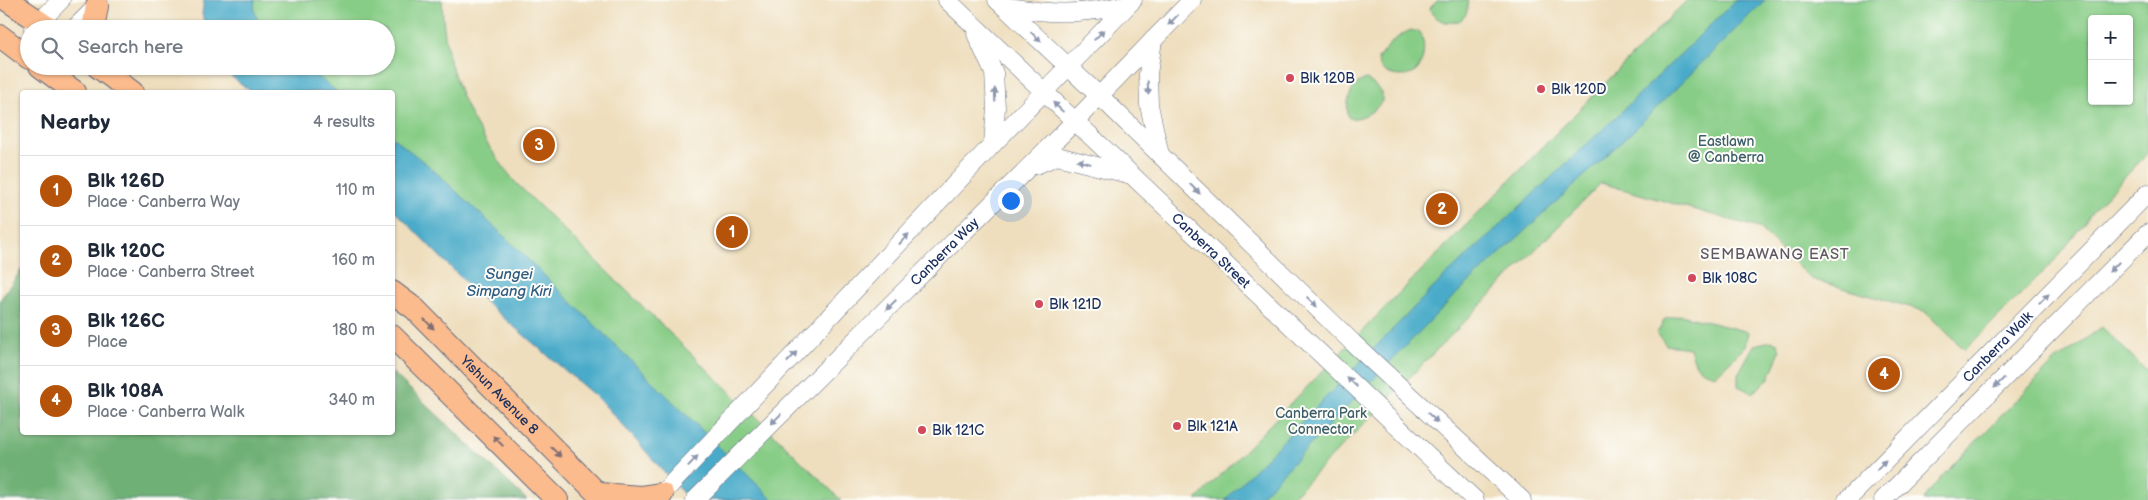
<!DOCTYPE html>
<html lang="en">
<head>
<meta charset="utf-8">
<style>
	body { margin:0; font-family:"Balsamiq Sans",sans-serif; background:#f6f6f7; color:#1f2937 }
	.controls { position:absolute; right:15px; top:15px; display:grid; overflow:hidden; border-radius:5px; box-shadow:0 1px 4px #0004 }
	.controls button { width:45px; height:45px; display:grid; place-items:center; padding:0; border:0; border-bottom:1px solid #e0e1e3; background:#fff; color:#1f2937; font:25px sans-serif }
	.you { position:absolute; left:1010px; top:200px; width:18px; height:18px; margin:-12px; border:4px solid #fff; border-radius:50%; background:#1a73e8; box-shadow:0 0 0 8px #1a73e833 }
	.badge { display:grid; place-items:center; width:32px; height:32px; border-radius:50%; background:#b45309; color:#fff; font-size:16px; font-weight:700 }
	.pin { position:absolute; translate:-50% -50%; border:2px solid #fff; box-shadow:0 1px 5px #0006 }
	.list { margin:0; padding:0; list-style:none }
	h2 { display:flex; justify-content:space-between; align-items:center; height:65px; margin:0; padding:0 20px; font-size:21px }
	h2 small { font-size:16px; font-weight:400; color:#747a83 }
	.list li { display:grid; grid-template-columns:32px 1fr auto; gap:15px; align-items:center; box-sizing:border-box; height:70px; padding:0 20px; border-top:1px solid #e0e1e3 }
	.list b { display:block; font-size:19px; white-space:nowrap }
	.list p { margin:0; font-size:16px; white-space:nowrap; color:#747a83 }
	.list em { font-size:16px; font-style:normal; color:#747a83 }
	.icon { flex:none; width:28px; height:28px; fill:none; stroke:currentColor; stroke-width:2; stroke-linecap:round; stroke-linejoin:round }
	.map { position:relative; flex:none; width:2148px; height:500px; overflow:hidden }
	.search { position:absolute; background:#fff; box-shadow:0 1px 4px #0004; left:20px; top:20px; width:375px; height:55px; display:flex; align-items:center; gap:12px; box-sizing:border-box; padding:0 18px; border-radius:28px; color:#747a83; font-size:19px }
	.panel { position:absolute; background:#fff; box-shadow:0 1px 4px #0004; left:20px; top:90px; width:375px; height:345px; border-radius:5px }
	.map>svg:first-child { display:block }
	.green { fill:#88cd87; stroke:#527e72; fill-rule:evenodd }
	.forest { fill:#6eb074; stroke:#447069 }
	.water { fill:#4aabc9; stroke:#326d94 }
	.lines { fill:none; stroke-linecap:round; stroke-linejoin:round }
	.minor-casing { stroke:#656c7f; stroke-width:19 }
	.major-casing { stroke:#656c7f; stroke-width:24 }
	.minor { stroke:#fff; stroke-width:18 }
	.major { stroke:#fbbb8d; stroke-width:22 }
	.oneway { fill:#8d97ae }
	.oneway2 { fill:#806e73 }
	.poi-dot { fill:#d1495b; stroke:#fdfcf7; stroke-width:2 }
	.labels { text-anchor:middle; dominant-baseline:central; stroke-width:4; stroke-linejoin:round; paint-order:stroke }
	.poi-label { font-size:14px; fill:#1b2f5e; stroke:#fdfcf7; text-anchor:start }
	.park-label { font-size:14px; fill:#3c5e6a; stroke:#fdfcf7 }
	.street-label { font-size:14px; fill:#1b2f5e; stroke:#fdfcf7 }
	.neighbourhood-label { font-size:15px; letter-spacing:1px; fill:#5f5865; stroke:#fdfcf7 }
	.water-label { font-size:15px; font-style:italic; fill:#2b5a83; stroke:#fdfcf7 }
</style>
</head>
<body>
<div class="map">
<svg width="2148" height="500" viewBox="0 0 2148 500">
	<rect width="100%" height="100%" fill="#fdfcf7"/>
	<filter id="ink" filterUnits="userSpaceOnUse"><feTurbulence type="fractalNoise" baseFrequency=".02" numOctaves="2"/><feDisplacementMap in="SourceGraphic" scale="10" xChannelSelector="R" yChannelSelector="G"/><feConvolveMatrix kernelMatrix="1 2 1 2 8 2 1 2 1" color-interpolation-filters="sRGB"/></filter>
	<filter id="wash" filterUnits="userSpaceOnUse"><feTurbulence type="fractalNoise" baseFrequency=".0096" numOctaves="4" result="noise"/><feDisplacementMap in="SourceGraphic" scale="20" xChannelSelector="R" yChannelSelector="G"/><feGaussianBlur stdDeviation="1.12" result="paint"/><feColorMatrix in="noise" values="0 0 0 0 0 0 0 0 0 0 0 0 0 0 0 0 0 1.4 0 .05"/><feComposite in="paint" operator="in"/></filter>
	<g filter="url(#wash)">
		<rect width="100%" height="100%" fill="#eedebd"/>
		<g class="green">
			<path d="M234,0H442C444,74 470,125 515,182L841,500H711L393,201L392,92H277L249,66H386V29H238Z"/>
			<path d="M1438,0H1468C1471,33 1431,24 1430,8Z"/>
			<path d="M1687,0H2148V153L2093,210L2059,256L1965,350L1924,311L1811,279L1759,228L1601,183L1289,500H1196ZM2092,19H2129V101H2092Z"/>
			<path d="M1411,30C1414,31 1419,31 1421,35C1426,44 1424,66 1415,72C1404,80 1378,76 1378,59C1387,46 1396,36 1411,30Z"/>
			<path d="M1367,79L1382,92V101C1376,111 1361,120 1349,118C1344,105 1351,82 1367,79Z"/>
			<path d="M1681,315L1748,332L1745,347L1716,375C1696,370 1696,368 1690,348L1666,345L1657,333L1665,319Z"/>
			<polygon points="2102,327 2148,372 2148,500 1923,500 1942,476 2054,362"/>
			<polygon points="1771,341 1778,343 1780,351 1768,380 1752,393 1738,386 1738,374 1754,345"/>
		</g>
		<polygon class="forest" points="22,269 22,432 392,432 393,373 527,500 0,500 0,300"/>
		<g class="water">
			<path d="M204,0H255C252,11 257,20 264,29H206L202,14Z"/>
			<polygon points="1736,0 1765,0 1631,133 1453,297 1257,500 1225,500 1439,282 1616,117"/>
			<polygon points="217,66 305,66 337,92 252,92"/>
			<polygon points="392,137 429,166 505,237 773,500 689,500 602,402 484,301 393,209"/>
		</g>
	</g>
	<g filter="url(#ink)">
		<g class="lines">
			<g class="minor-casing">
				<g id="minor">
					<path id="s1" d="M947,0L1475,500"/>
					<polyline points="997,0 1109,105 1353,343 1522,500"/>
					<path d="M1004,6C1053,15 1081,15 1129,4"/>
					<polyline points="33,29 61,0"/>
					<polyline points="74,29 99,4"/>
					<polyline points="976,34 994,73 996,108 993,144"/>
					<polyline points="1153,40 1148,74 1149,105 1160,155"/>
					<polyline points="1036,165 1057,156 1128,174"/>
					<polyline points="656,500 993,144 1133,0"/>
					<path id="s2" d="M695,500L1074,122L1192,0"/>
					<path id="s3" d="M1847,500L2148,193"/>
					<polyline points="1883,500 2148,233"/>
				</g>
			</g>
			<g class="major-casing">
				<g id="major">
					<polyline points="7,0 50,29"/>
					<polyline points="93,29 97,6"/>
					<polyline points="0,36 29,58"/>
					<polyline points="40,66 75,92"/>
					<polyline points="97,66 132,92"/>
					<path id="s4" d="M392,292L415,309L604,500"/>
					<polyline points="392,336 557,500"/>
					<polyline points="599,494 641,497 662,494"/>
				</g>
			</g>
			<use href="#minor" class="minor"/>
			<use href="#major" class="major"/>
		</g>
		<defs><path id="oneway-solid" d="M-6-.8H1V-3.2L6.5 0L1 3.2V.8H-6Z" transform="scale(1.25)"/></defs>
		<g class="oneway">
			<use href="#oneway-solid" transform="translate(1173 20) rotate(134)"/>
			<use href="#oneway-solid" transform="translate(1099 35) rotate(-46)"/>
			<use href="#oneway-solid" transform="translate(1036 37) rotate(43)"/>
			<use href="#oneway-solid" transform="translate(1148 88) rotate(87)"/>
			<use href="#oneway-solid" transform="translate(995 95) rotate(-92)"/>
			<use href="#oneway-solid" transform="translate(1058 107) rotate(-137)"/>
			<use href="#oneway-solid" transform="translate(1084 162) rotate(-165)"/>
			<use href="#oneway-solid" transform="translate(1195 189) rotate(44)"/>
			<use href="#oneway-solid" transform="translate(904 239) rotate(-47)"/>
			<use href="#oneway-solid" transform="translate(2114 267) rotate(135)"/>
			<use href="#oneway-solid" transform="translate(2044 299) rotate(-46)"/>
			<use href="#oneway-solid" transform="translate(1312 302) rotate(44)"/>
			<use href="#oneway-solid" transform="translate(891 305) rotate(135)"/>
			<use href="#oneway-solid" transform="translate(792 357) rotate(-47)"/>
			<use href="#oneway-solid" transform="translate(1352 382) rotate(-136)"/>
			<use href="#oneway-solid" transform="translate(1999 383) rotate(135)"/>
			<use href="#oneway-solid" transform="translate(1433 418) rotate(43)"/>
			<use href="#oneway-solid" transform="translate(776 419) rotate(135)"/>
			<use href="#oneway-solid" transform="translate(693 461) rotate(-47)"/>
			<use href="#oneway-solid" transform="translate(1881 465) rotate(-46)"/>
		</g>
		<g class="oneway2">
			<use href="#oneway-solid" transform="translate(429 324) rotate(45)"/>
			<use href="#oneway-solid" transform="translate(498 441) rotate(-135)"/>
			<use href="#oneway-solid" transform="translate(556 452) rotate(45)"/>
		</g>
	</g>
	<g class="poi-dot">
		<circle cx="1290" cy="78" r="5"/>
		<circle cx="1541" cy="89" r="5"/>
		<circle cx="1692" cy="278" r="5"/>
		<circle cx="1039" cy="304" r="5"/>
		<circle cx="1177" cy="426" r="5"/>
		<circle cx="922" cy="430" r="5"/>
	</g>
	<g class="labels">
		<g class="poi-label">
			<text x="1300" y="78">Blk 120B</text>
			<text x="1551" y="89">Blk 120D</text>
			<text x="1702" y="278">Blk 108C</text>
			<text x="1049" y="304">Blk 121D</text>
			<text x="1187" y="426">Blk 121A</text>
			<text x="932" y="430">Blk 121C</text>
		</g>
		<g class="park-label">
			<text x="1726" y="141">Eastlawn<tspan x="1726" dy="16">@ Canberra</tspan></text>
			<text x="1321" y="413">Canberra Park<tspan x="1321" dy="16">Connector</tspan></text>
		</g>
		<g class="street-label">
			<text stroke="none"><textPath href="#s1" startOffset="364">Canberra Street</textPath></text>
			<text stroke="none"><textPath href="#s2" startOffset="352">Canberra Way</textPath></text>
			<text stroke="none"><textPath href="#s3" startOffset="215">Canberra Walk</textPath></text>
			<text stroke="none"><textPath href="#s4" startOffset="149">Yishun Avenue 8</textPath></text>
		</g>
		<g class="neighbourhood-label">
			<text x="1775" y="254">SEMBAWANG EAST</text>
		</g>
		<g class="water-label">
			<text x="509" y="274">Sungei<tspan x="509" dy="17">Simpang Kiri</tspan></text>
		</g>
	</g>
</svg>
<div class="controls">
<button>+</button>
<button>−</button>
</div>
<div class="you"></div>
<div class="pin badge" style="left:732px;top:232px">1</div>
<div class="pin badge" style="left:1442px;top:209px">2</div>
<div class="pin badge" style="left:539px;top:145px">3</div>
<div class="pin badge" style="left:1884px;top:374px">4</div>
<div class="search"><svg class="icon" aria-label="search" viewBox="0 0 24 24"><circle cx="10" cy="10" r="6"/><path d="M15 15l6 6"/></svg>Search here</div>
<section class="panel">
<h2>Nearby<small>4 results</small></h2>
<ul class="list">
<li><span class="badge">1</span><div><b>Blk 126D</b><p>Place · Canberra Way</p></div><em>110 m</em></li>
<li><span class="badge">2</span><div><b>Blk 120C</b><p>Place · Canberra Street</p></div><em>160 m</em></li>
<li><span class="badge">3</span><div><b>Blk 126C</b><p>Place</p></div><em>180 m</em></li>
<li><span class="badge">4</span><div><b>Blk 108A</b><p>Place · Canberra Walk</p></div><em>340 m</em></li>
</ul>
</section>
</div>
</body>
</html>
